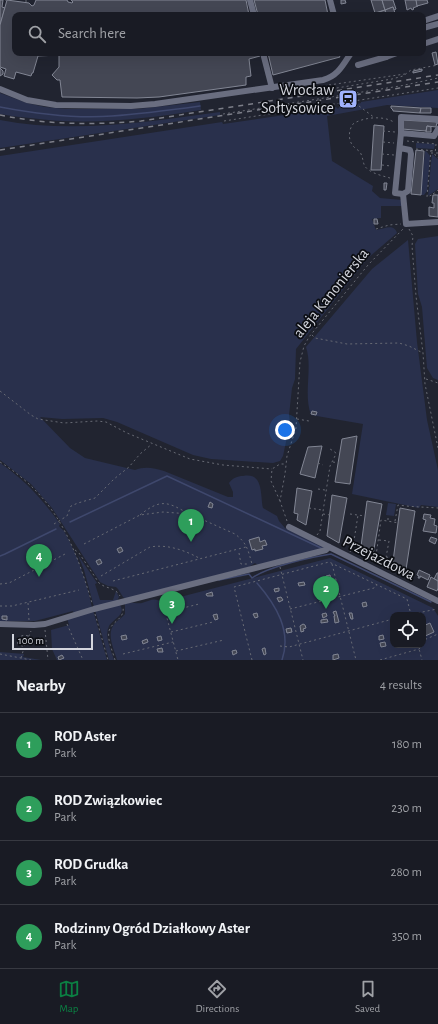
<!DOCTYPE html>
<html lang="en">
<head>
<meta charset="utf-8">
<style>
	body { margin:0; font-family:"Alegreya Sans",sans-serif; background:#262831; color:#f1f3f6 }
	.controls { position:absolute; right:12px; bottom:12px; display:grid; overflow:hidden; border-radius:8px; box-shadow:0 4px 16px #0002 }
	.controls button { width:36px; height:36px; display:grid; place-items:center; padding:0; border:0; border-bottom:1px solid #373941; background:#191b24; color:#f1f3f6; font:20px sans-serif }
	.scale { position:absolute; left:12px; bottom:10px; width:81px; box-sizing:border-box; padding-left:4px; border:2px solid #d3d5dd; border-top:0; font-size:11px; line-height:14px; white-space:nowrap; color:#d3d5dd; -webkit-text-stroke:3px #0c0e13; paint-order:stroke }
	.you { position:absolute; left:285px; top:430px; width:14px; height:14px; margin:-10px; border:3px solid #fff; border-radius:50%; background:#1a73e8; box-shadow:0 0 0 6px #1a73e833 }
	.badge { display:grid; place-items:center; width:26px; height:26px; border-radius:50%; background:#0b8043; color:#fff; font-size:13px; font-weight:700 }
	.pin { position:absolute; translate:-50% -33px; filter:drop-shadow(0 1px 2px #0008) }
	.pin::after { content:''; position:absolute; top:21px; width:14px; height:12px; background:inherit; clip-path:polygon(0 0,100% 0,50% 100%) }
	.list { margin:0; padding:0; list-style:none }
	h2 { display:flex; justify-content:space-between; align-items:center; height:52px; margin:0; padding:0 16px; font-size:17px }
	h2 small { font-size:13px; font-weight:400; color:#9fa1a6 }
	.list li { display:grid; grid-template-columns:26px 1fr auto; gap:12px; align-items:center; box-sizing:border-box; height:64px; padding:0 16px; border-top:1px solid #373941 }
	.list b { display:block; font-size:15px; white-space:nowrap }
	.list p { margin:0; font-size:13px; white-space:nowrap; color:#9fa1a6 }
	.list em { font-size:13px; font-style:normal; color:#9fa1a6 }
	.icon { flex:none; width:22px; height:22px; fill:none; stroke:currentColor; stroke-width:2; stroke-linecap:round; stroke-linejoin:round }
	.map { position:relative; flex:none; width:438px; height:660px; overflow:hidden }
	.search { position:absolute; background:#191b24; box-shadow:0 4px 16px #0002; left:12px; right:12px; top:12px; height:44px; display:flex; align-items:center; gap:10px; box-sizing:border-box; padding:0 14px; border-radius:8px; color:#9fa1a6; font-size:15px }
	.sheet { height:308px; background:#191b24 }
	nav { display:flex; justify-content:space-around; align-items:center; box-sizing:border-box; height:56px; border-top:1px solid #373941; background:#191b24; font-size:11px; color:#9fa1a6 }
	nav a { display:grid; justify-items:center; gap:2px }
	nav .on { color:#0b8043 }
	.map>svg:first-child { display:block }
	.green { fill:#29304c; fill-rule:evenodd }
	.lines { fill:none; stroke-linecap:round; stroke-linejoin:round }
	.stream { stroke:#3f486d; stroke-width:1.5 }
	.building { fill:#444754; stroke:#828694 }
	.path { stroke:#676a74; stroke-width:1; stroke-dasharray:2 3; stroke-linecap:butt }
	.minor { stroke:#6a6e80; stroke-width:6 }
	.rail { stroke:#7c7e88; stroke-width:1.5; stroke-dasharray:5 5; stroke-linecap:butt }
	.labels { text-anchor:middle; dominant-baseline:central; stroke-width:3.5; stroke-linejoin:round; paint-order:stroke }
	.poi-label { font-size:16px; fill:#d3d5dd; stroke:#0c0e13; text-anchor:end }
	.street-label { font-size:16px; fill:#d3d5dd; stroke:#0c0e13 }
</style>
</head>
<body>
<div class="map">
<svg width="438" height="660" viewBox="0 0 438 660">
	<rect width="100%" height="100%" fill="#212430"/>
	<g class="green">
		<path d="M438,90V108L387,105L327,116L332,161L373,186L372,191L380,198L402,200V206H381V218L372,219L376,230C384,229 394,223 397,233L368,258L296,349L295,379L292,388L289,415L290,423L283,456L280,461L273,463L211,459L193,455L117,422L103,418L62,419L40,417L70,448L85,458L135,470C145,466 154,468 164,471L228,497H233V492L229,483C233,478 237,476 243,476C264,472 260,495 263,508L277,516L279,521L285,528L324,547L322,549L258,565L255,563L249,567L126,599L123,597L118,589L116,587L108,586L100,582L52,508L31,484L0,460V156L222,122L223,124L325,109L336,107L338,109L340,106L353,104L358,105L357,104L361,103V102Z"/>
		<path d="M0,93L27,103L45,107L66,109H138L200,102L201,110C144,119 88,126 30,118C20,117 10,116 0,114Z"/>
		<path d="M220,112V115L0,148V120C73,134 147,122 220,112Z"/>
		<polygon points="416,143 435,144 434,149 416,148"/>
		<polygon points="425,151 427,152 430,156 427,191 424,195 421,195"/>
		<polygon points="432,154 438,159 438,189 428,196 429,187 430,186 429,184"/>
		<polygon points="438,236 438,380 433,378 427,368 422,307 418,294 415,244 418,239"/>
		<path d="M408,240L417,342L427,420L438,470V507L421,505L419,508L352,494L363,424L311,415C303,393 313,368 306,347L372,269Z"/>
		<path d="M0,463C24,479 43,500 60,524L59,526C61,529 64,530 65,533C78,556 87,583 92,608L74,613L73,611L35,621H0Z"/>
		<polygon points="388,503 396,504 394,516 386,515"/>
		<polygon points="78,555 97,583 95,584 100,600 113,600 116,591 119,597 117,601 94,607 84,570"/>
		<path d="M330,558L433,608L438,616V660H117C114,650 107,635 113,626C116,621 121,619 125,614V604C132,601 135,604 142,603C150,601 154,597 161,602ZM393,615H423V645H393Z"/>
		<path d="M119,604C128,614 113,619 109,626C104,636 111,650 114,660H109L95,610Z"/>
		<polygon points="93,610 107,660 57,660 52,649 51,630 69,625 67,618"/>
		<polygon points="0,652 24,654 23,657 41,660 0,660"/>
	</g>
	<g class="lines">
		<g class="stream">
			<path d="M0,107C37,114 74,119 112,116C141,114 171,110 200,106"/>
			<polyline points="70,522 167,476 321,548"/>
			<polyline points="0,556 5,554 56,529"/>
			<path d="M219,580L249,574L252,578C267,567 311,557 331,554L431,602"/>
			<path d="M257,583C276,605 292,631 282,660"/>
		</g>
	</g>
	<g class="building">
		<polygon points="0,0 3,0 2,7 5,8 0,25"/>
		<polygon points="7,0 29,3 32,6 34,5 36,0 67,0 68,2 72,3 73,2 71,0 246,0 249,15 15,15 15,53 259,53 260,56 249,59 251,76 246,77 246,85 159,97 137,98 62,97 60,80 57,80 52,75 59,67 59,55 38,56 33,73 32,73 31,76 16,72 14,79 4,76 6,69 0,67 0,25"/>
		<polygon points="254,0 325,0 328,15 258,15"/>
		<polygon points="341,0 345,0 346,3 341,4"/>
		<polygon points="371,0 382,0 385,10 375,13"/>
		<polygon points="382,0 393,0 396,9 394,10 393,7 385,10"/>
		<polygon points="405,0 416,0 418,6 413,8 414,9 412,10 411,8 407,10"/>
		<polygon points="416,0 427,0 428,3 417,6"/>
		<polygon points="393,7 395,13 386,15 385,10"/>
		<polygon points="385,10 386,15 374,15 374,14"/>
		<polygon points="436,52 438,64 435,65 432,53"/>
		<polygon points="268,53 338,53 340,57 273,75"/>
		<polygon points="0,68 3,71 3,74 0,76"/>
		<polygon points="422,69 422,71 413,73 413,71"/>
		<polygon points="391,106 421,108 420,113 393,111 393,110 391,108"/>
		<polygon points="421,108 431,108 431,113 420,113"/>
		<polygon points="402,120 437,122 436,127 427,126 426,131 402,129"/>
		<polygon points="374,125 384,126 381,170 371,170"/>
		<polygon points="427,126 431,127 431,132 426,132"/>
		<polygon points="416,150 424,151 421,195 411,194"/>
		<polygon points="384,183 387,183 386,190 384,190"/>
		<polygon points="433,195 438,195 438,217 429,216 429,207 434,208 434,203 432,203"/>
		<polygon points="374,219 377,219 378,224 374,224"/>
		<polygon points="312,411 317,412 316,415 311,414"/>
		<polygon points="357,436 350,484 335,482 342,439"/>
		<polygon points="322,446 315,478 300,474 308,447"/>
		<polygon points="297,488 312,491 306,525 297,520 298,514 294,513"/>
		<polygon points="332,495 347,498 339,543 327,536"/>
		<polygon points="367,501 382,504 372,560 360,554"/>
		<polygon points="210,502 213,504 212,508 208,507"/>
		<polygon points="400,508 415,511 405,576 392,569"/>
		<polygon points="424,514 431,515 430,518 435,519 434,525 437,526 436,533 423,531 426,520 423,519"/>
		<polygon points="259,537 260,542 265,540 267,545 262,546 263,549 255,551 255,549 252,550 249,540"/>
		<polygon points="431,537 437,539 435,544 429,541"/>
		<polygon points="121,547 123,551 119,553 117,549"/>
		<polygon points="100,559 102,563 98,565 96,561"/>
		<polygon points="419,570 430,575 428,580 420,576 420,578 418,578 419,576 417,575"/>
		<polygon points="437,573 438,573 438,581 434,579"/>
		<polygon points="330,575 331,580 327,581 326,576"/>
		<polygon points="431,577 438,581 438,588 437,591 427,587"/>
		<polygon points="304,582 305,585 299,586 298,583"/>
		<polygon points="320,585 320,589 316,590 315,586"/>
		<polygon points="279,588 279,591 275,592 274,589"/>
		<polygon points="212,592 213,596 207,596 206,594"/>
		<polygon points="281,597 283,600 279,602 277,598"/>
		<polygon points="366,602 367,606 363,607 362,603"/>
		<polygon points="336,611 339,622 335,623 334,616 335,616 333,612"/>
		<polygon points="257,613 258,617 255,618 253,614"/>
		<polygon points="326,613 327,616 323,618 322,614"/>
		<polygon points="349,613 352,613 353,619 351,619"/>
		<polygon points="217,614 218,619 215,620 213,615"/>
		<polygon points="2,616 7,616 7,620 2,619"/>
		<polygon points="327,619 328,622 321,623 321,620"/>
		<polygon points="430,623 434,632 423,637 423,626"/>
		<polygon points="303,624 305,625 306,628 303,629 304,631 301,632 300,626"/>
		<polygon points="291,628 292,632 287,633 286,629"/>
		<polygon points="126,635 127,639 122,640 121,636"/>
		<polygon points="383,635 384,639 379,640 379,636"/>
		<polygon points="161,636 162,640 158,641 157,637"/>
		<polygon points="147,639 148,642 143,644 142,641"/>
		<polygon points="385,642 386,646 381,647 380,643"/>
		<polygon points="162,648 163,652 158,652 157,649"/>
		<polygon points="264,648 265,648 266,654 264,655 262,649"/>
		<polygon points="236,650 237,653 233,655 232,651"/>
		<polygon points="338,654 339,658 333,660 333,655"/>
		<polygon points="62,655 64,658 59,660 58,657"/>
	</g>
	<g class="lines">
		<g class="path">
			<polyline points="5,0 6,0"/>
			<polyline points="12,0 13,0"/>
			<polyline points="26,0 26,3"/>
			<polyline points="329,85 405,74"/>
			<polyline points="312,92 392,79 403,76 411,70 438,65"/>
			<polyline points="359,106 375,118"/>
			<polyline points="223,114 400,86 438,78"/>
			<polyline points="224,121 438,88"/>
			<polyline points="383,131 395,132"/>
			<polyline points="407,141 436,144"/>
			<polyline points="383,142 394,143"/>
			<polyline points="436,144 435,155 438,158"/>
			<polyline points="416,149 434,151"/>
			<polyline points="431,150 427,197 434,194 438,195"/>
			<polyline points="431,153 438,153"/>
			<polyline points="382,154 394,155"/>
			<polyline points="382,165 391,166"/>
			<path d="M390,178C383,176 374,174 369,170C362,166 364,160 361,154C360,151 356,149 354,147C348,141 348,131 353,124C363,117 385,115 395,123"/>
			<polyline points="433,194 438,190"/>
			<polyline points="376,229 389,225 401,224"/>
			<polyline points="409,229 413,236 412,246 416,296 423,353 425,384 438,448"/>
			<polyline points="312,335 315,338 347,344 399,343 409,346 423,353"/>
			<polyline points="426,379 438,383"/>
			<polyline points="0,391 31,415 38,419 64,423 97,421 106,422 127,433 190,459 223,465 272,469"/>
			<polyline points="297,419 309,421"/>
			<path d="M0,462C56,497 74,543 92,603"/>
			<polyline points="333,462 339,463"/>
			<polyline points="318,463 323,465"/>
			<polyline points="318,489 325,490"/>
			<polyline points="280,501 271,481 272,469 280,464 286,464"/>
			<polyline points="309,508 322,510"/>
			<polyline points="323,514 330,515"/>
			<polyline points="350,514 365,516"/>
			<path d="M140,515C161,498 168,502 189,514"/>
			<polyline points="388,520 388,515"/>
			<polyline points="287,521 280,501 285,474 287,456 296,428 300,362 304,346 309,337 368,265 403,229"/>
			<path d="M395,521L398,505C412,507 424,507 438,508"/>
			<polyline points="54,524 67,516 71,506 78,503 95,498 114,479 129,467 140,454 152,444"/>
			<polyline points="317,535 320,531 330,466 336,454 335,452 330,449"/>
			<polyline points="379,540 389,541 385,563 383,568"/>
			<path d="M84,544L140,515L163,512L190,514L235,534C247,543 248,550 252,564"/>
			<path d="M75,550L79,553L99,583C106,589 115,587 120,596"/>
			<polyline points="350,552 353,547 358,515"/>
			<polyline points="239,553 241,564 247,564"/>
			<polyline points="386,557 393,558"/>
			<polyline points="386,558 376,556 381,520 399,523"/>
			<polyline points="332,564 356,660"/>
			<polyline points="280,567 303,660"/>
			<path d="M101,576L150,547C167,544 184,550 199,558"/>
			<polyline points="113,581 246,547"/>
			<polyline points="0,584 9,583 67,553"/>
			<polyline points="162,599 178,660"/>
			<polyline points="28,603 29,620"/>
			<polyline points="0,606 12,606 79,590"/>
			<polyline points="290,609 374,588 377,585"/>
			<polyline points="167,612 199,604"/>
			<polyline points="95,614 108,660"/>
			<polyline points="408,615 437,609"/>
			<polyline points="67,624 83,660"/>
			<polyline points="45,630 48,660"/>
			<polyline points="171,632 213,622"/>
			<polyline points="28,636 25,635 21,636 17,641 18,644 24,647 31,631"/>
			<polyline points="423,644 426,639 438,634"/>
			<polyline points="418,645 422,660"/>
			<polyline points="280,646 289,647 393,619"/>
			<polyline points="176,651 224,640"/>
			<polyline points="0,654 31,660"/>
			<polyline points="123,654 173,642"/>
			<polyline points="21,658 24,648"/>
			<path d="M115,660C113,652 107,640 109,631C112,621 125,619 123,607"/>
			<polyline points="252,660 234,587 329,562 407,599 411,615"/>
			<polyline points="380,660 419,649 423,645"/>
		</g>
		<g class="minor">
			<polyline points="250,0 254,15"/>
			<polyline points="330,0 334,15"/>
			<polyline points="423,21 438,16"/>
			<polyline points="423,28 438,24"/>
			<polyline points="423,44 438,39"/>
			<polyline points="263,53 272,88"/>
			<polyline points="385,55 386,57 397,53"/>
			<polyline points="358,65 386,57"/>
			<path d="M0,89L27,100L56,105L131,106L155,104L323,80C338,76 343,65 351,53"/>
			<polyline points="401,133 401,117 437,119 438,121"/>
			<polyline points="400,148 410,150 411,154 408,191 403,194 395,193 401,133 434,136 438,129"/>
			<polyline points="403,194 406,224 438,222"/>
			<polyline points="289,527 438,601"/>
			<polyline points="0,624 34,625 45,624 94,609 326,550 329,547"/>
		</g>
		<g class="rail">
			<path d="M0,115C48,125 93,125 141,121L438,75"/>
			<polyline points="0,150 438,82"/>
		</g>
	</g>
	<defs>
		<g id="station-square" transform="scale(1)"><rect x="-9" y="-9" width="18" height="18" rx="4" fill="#a1b3fd" stroke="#0c0e13"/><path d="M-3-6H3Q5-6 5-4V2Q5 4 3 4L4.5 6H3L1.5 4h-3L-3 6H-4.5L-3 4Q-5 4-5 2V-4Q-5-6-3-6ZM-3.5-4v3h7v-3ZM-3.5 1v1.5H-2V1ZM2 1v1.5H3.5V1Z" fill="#111"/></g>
	</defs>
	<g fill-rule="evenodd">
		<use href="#station-square" x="348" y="99"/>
	</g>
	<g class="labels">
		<g class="poi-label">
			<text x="334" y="90">Wrocław<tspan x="334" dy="18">Sołtysowice</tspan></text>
		</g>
		<g class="street-label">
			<text transform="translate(331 293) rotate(-51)">aleja Kanonierska</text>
			<text transform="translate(379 558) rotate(27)">Przejazdowa</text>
		</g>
	</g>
</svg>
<div class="controls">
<button><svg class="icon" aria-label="locate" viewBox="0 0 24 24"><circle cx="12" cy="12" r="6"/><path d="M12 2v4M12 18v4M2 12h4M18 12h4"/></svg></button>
</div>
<div class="scale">100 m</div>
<div class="you"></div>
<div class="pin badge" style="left:191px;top:542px;background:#2e9e5b">1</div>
<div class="pin badge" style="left:326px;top:609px;background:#2e9e5b">2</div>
<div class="pin badge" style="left:172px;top:624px;background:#2e9e5b">3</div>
<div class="pin badge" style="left:39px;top:577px;background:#2e9e5b">4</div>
<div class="search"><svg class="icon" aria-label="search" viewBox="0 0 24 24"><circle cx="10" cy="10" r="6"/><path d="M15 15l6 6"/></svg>Search here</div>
</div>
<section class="sheet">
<h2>Nearby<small>4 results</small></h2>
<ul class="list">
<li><span class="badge" style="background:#2e9e5b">1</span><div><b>ROD Aster</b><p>Park</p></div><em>180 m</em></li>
<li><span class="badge" style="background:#2e9e5b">2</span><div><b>ROD Związkowiec</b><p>Park</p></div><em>230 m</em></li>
<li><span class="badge" style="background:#2e9e5b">3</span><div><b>ROD Grudka</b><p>Park</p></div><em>280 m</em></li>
<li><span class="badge" style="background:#2e9e5b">4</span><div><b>Rodzinny Ogród Działkowy Aster</b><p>Park</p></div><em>350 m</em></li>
</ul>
</section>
<nav>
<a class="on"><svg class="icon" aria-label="map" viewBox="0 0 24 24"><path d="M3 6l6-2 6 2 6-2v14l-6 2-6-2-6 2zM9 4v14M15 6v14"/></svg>Map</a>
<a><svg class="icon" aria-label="directions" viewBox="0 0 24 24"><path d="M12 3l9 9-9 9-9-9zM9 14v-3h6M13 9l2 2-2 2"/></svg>Directions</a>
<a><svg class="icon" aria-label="saved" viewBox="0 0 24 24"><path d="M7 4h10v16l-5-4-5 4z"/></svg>Saved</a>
</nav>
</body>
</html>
